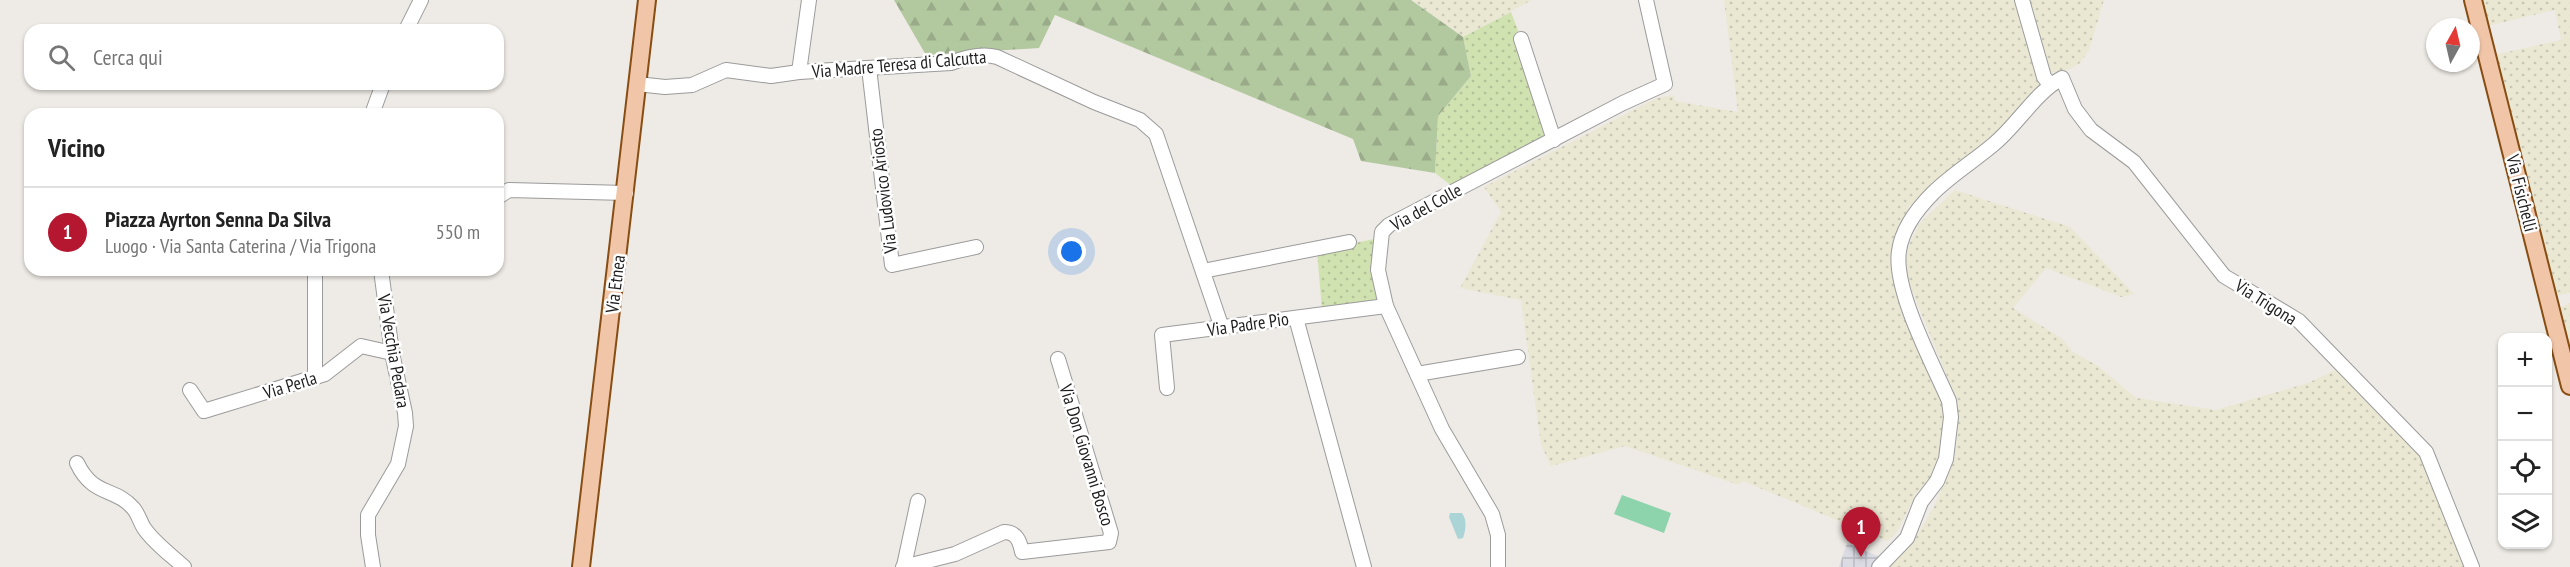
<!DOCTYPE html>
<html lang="it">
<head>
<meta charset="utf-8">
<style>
	body { margin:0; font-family:"PT Sans Narrow",sans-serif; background:#f2f2f2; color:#222 }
	.controls { position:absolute; right:18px; bottom:18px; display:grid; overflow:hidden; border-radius:12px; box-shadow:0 2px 4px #0004 }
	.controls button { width:54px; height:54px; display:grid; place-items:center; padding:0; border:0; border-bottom:2px solid #e0e0e0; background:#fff; color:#222; font:30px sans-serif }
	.compass { position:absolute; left:2426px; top:18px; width:54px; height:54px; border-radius:50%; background:#fff; box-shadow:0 2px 4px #0004; rotate:8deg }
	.you { position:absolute; left:1072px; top:252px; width:21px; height:21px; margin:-15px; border:4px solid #fff; border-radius:50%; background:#1a73e8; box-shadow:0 0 0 9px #1a73e833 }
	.badge { display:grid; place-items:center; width:39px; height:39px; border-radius:50%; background:#b51731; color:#fff; font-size:20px; font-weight:700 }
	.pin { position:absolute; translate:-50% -50px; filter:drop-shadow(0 2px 3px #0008) }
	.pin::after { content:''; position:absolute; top:32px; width:21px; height:18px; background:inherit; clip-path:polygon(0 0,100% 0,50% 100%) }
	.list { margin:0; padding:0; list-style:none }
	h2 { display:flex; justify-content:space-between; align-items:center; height:78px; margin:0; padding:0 24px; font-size:26px }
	h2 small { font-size:20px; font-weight:400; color:#767676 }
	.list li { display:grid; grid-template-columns:39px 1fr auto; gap:18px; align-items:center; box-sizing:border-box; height:90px; padding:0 24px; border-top:2px solid #e0e0e0 }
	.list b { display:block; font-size:22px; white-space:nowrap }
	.list p { margin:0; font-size:20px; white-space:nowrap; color:#767676 }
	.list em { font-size:20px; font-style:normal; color:#767676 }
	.icon { flex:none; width:33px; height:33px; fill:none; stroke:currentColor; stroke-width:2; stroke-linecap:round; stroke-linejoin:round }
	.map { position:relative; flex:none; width:2570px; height:567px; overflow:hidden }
	.search { position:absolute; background:#fff; box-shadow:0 2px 4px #0004; left:24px; top:24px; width:480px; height:66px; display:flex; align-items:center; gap:15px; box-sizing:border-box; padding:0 21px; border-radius:18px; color:#767676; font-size:22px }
	.panel { position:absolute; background:#fff; box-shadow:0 2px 4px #0004; left:24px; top:108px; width:480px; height:168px; border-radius:18px }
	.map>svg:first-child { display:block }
	.farmland { fill:url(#farmland-dots) }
	.grass { fill:url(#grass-dots) }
	.forest { fill:url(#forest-firs) }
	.pitch { fill:#8dd4ad }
	.plaza { fill:url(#plaza-grid) }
	.water { fill:#abd4d6 }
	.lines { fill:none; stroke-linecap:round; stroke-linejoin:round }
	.minor-casing { stroke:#9b9b9b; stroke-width:16 }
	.major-casing { stroke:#874d12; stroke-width:20 }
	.minor { stroke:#fff; stroke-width:14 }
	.major { stroke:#f1c5a8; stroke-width:16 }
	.labels { text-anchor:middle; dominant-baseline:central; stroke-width:5; stroke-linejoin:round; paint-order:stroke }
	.street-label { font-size:18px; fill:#1e1e1e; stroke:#fff }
</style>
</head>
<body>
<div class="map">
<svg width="2570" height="567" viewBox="0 0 2570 567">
	<defs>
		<pattern id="farmland-dots" width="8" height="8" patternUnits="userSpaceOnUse" patternTransform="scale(1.5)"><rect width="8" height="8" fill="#eae8d3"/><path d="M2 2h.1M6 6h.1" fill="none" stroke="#c8c7b5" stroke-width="1.8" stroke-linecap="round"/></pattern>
		<pattern id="grass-dots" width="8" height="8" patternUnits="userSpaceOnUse" patternTransform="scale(1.5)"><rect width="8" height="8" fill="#d1e2b1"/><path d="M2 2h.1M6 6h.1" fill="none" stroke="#b3c198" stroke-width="1.8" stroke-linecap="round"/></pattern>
		<pattern id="forest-firs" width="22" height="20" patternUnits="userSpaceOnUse" patternTransform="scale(1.5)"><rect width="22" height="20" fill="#b2c89f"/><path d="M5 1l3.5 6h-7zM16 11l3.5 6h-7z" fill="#99ab88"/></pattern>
		<pattern id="plaza-grid" width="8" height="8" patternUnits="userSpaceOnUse" patternTransform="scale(1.5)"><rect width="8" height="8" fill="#dadbe3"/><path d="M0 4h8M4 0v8" fill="none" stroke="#bbbcc2"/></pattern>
	</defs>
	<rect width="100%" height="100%" fill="#eeeae5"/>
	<g class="farmland">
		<polygon points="1412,0 1532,0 1463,37"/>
		<polygon points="1724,0 2019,0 2040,82 2039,89 2002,134 1914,206 1909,205 1894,249 1917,345 1943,401 1947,414 1944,442 1931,477 1916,494 1896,533 1887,541 1743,481 1739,485 1625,446 1551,466 1541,445 1521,300 1460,288 1501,212 1484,187 1657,98 1674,95 1675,101 1738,112"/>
		<polygon points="2026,0 2104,0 2089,50 2079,64 2066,71 2049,73"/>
		<polygon points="2480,0 2570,0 2570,293 2553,296 2522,168 2526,162 2524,157 2518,154 2494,55 2561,40 2555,10 2487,26"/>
		<polygon points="1955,190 2070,227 2134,294 2121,297 2046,268 2013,308 2061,338 2073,352 2098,366 2136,398 2216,410 2308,383 2337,369 2416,448 2429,469 2466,567 1883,567 1912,544 1935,505 1954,460 1958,430 1955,396 1903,268 1909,245 1919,224"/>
		<polygon points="2570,303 2570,348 2567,347 2557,309"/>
	</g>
	<g class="grass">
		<polygon points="1511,12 1519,33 1515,35 1546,138 1452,186 1435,173 1438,116 1471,76 1463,37"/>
		<polygon points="1374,239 1373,265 1379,303 1322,310 1317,251"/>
	</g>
	<polygon class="forest" points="894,0 1411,0 1463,37 1471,76 1438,116 1435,173 1361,161 1353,139 1055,15 1039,48 926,55"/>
	<polygon class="pitch" points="1622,495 1671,513 1664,533 1614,514"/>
	<polygon class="plaza" points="1847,543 1875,555 1885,560 1879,567 1839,567"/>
	<path class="water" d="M1450,513H1462C1467,520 1466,529 1463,538L1458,539L1449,517Z"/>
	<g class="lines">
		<g class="minor-casing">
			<g id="minor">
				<polyline points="2022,0 2044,77 2050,85"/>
				<polyline points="406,30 421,0"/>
				<polyline points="1521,39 1554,140"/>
				<polyline points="869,68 892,265 976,247"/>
				<polyline points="799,72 809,0"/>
				<path d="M637,84L665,87L692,85L726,70L771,76L799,72L951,63C966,57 981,53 997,57L1094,102L1140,120L1156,134L1222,328"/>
				<polyline points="372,114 383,84"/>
				<polyline points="498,197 509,190 626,193"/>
				<polyline points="315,270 315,378"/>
				<polyline points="1203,271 1349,242"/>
				<polyline points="1296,318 1364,567"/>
				<polyline points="1417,374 1518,357"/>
				<polyline points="1167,388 1162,335 1386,306"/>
				<polyline points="190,390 204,411 325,374 361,346 392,353"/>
				<path d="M77,463C93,497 115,487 133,508C138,513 140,522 144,528C154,543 171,555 184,567"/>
				<polyline points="904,566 918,501"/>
				<polyline points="373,567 368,535 368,515 398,464 406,426 405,413 392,353 381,270"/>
				<path d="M903,567L955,554L1004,532C1017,532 1020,542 1022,552L1109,542L1111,533L1058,359"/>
				<polyline points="1498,567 1498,535 1492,514 1442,429 1386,306 1378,270 1382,232 1389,225 1623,103 1665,84 1646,0"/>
				<path d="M1879,567L1907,538L1921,502L1937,481L1946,459L1951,417L1949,401C1933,364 1893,290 1899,251C1902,229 1918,208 1933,193C1951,175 1974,161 1994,144C2018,124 2035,93 2062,78L2075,109L2091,130L2134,162L2224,276L2299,321L2426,452L2472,567"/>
			</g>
		</g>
		<g class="major-casing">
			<g id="major">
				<polyline points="2473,0 2570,386"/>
				<polyline points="581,567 647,0"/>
			</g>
		</g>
		<use href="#minor" class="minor"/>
		<use href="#major" class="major"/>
	</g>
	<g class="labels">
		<g class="street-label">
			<text transform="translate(899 64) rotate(-5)">Via Madre Teresa di Calcutta</text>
			<text transform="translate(883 191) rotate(-97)">Via Ludovico Ariosto</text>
			<text transform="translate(2522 193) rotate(76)">Via Fisichelli</text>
			<text transform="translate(1426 207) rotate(-29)">Via del Colle</text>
			<text transform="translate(615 284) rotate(-83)">Via Etnea</text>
			<text transform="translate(2266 302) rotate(32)">Via Trigona</text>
			<text transform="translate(1248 324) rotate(-8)">Via Padre Pio</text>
			<text transform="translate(394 351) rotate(80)">Via Vecchia Pedara</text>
			<text transform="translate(290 385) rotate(-17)">Via Perla</text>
			<text transform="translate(1087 455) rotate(73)">Via Don Giovanni Bosco</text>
		</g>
	</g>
</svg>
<div class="controls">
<button>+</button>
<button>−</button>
<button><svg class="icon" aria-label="locate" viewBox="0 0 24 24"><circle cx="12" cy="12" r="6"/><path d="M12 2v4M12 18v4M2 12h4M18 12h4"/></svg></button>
<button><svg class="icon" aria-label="layers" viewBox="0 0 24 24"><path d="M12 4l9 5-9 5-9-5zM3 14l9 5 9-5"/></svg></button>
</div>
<svg class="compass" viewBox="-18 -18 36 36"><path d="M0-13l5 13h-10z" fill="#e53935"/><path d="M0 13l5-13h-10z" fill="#767676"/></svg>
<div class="you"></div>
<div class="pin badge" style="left:1861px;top:557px">1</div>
<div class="search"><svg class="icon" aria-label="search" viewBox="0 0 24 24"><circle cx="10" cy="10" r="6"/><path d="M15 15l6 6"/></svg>Cerca qui</div>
<section class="panel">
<h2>Vicino<small></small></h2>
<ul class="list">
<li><span class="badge">1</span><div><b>Piazza Ayrton Senna Da Silva</b><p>Luogo · Via Santa Caterina / Via Trigona</p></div><em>550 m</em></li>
</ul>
</section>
</div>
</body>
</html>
